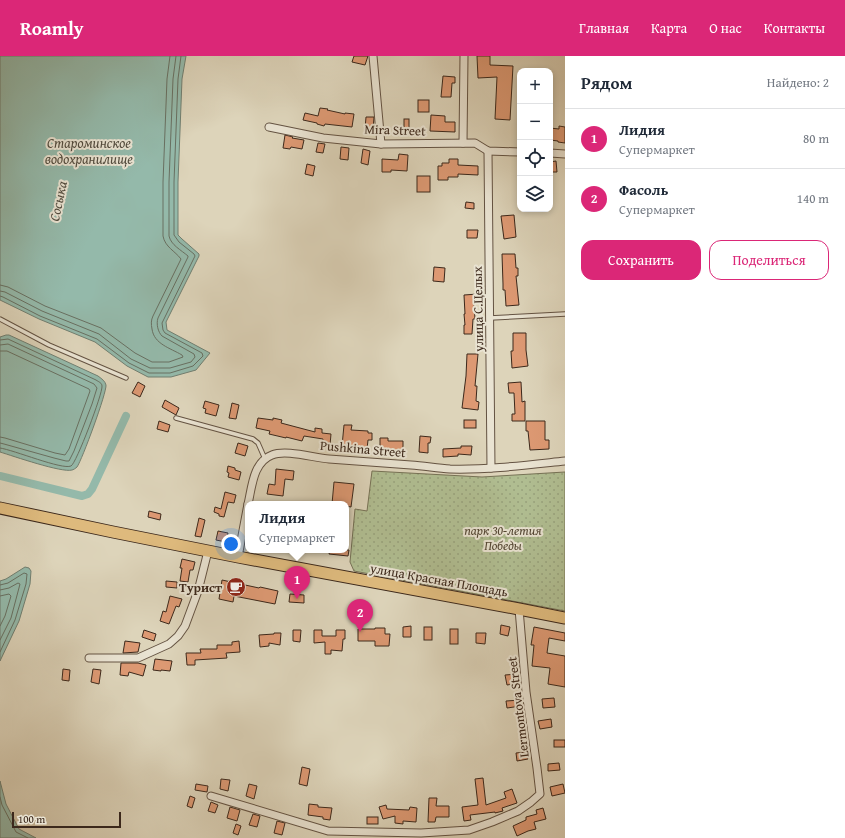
<!DOCTYPE html>
<html lang="ru">
<head>
<meta charset="utf-8">
<style>
	body { margin:0; font-family:"Gentium Book Plus",serif; background:#f2f2f3; color:#1f2937 }
	.controls { position:absolute; right:12px; top:12px; display:grid; overflow:hidden; border-radius:8px; box-shadow:0 2px 6px #0003 }
	.controls button { width:36px; height:36px; display:grid; place-items:center; padding:0; border:0; border-bottom:1px solid #e0e1e3; background:#fff; color:#1f2937; font:20px sans-serif }
	.scale { position:absolute; left:12px; bottom:10px; width:109px; box-sizing:border-box; padding-left:4px; border:2px solid #3c281b; border-top:0; font-size:11px; line-height:14px; white-space:nowrap; color:#3c281b; -webkit-text-stroke:3px #e9e3d2; paint-order:stroke }
	.you { position:absolute; left:231px; top:488px; width:14px; height:14px; margin:-10px; border:3px solid #fff; border-radius:50%; background:#1a73e8; box-shadow:0 0 0 6px #1a73e833 }
	.badge { display:grid; place-items:center; width:26px; height:26px; border-radius:50%; background:#db2777; color:#fff; font-size:13px; font-weight:700 }
	.pin { position:absolute; translate:-50% -33px; filter:drop-shadow(0 1px 2px #0008) }
	.pin::after { content:''; position:absolute; top:21px; width:14px; height:12px; background:inherit; clip-path:polygon(0 0,100% 0,50% 100%) }
	.popup { position:absolute; left:245px; top:445px; width:104px; height:52px; box-sizing:border-box; display:grid; place-content:center; border-radius:8px; background:#fff; filter:drop-shadow(0 1px 3px #0005); font-size:13px; white-space:nowrap; color:#747a83 }
	.popup b { font-size:15px; color:#1f2937 }
	.popup::after { content:''; position:absolute; left:50%; top:100%; margin-left:-8px; border:8px solid transparent; border-top-color:#fff }
	.list { margin:0; padding:0; list-style:none }
	h2 { display:flex; justify-content:space-between; align-items:center; height:52px; margin:0; padding:0 16px; font-size:17px }
	h2 small { font-size:13px; font-weight:400; color:#747a83 }
	.list li { display:grid; grid-template-columns:26px 1fr auto; gap:12px; align-items:center; box-sizing:border-box; height:60px; padding:0 16px; border-top:1px solid #e0e1e3 }
	.list b { display:block; font-size:15px; white-space:nowrap }
	.list p { margin:0; font-size:13px; white-space:nowrap; color:#747a83 }
	.list em { font-size:13px; font-style:normal; color:#747a83 }
	.actions { display:flex; gap:8px; padding:12px 16px }
	.actions a { flex:1; padding:9px 0; border:1px solid #db2777; border-radius:12px; text-align:center; font-size:14px; color:#db2777 }
	.actions .main { background:#db2777; color:#fff }
	.icon { flex:none; width:22px; height:22px; fill:none; stroke:currentColor; stroke-width:2; stroke-linecap:round; stroke-linejoin:round }
	.map { position:relative; flex:none; width:565px; height:782px; overflow:hidden }
	header { display:flex; align-items:center; gap:24px; box-sizing:border-box; height:56px; padding:0 20px; background:#db2777; color:#fff }
	header strong { font-size:19px }
	nav { display:flex; gap:22px; margin-inline-start:auto; font-size:14px }
	main { display:flex }
	aside { flex:1; background:#fff }
	.map>svg:first-child { display:block }
	.park { fill:url(#park-dots); stroke:#767256 }
	.water { fill:#94b9aa; stroke:#717f71 }
	.lines { fill:none; stroke-linecap:round; stroke-linejoin:round }
	.shore { stroke:#687062; stroke-width:1 }
	.canal { stroke:#94b9aa; stroke-width:8 }
	.building { fill:#dd9973; stroke:#3c281b }
	.service-casing { stroke:#645343; stroke-width:5.5 }
	.minor-casing { stroke:#645343; stroke-width:9 }
	.primary-casing { stroke:#3c281b; stroke-width:13 }
	.service { stroke:#e9e3d2; stroke-width:3.5 }
	.minor { stroke:#e9e3d2; stroke-width:7 }
	.primary { stroke:#deba7d; stroke-width:11 }
	.labels { text-anchor:middle; dominant-baseline:central; stroke-width:4; stroke-linejoin:round; paint-order:stroke }
	.street-label { font-size:13px; fill:#3c281b; stroke:#e9e3d2 }
	.park-label { font-size:13px; font-style:italic; fill:#534633; stroke:#e9e3d2 }
	.poi-label { font-size:13px; font-weight:bold; fill:#3c281b; stroke:#e9e3d2; text-anchor:end }
	.water-label { font-size:14px; font-style:italic; fill:#524c3f; stroke:#e9e3d2 }
</style>
</head>
<body>
<header>
<strong>Roamly</strong>
<nav><a>Главная</a><a>Карта</a><a>О нас</a><a>Контакты</a></nav>
</header>
<main>
<div class="map">
<svg width="565" height="782" viewBox="0 0 565 782">
	<defs>
		<pattern id="park-dots" width="8" height="8" patternUnits="userSpaceOnUse"><rect width="8" height="8" fill="#b0bd91"/><path d="M2 2h.1M6 6h.1" fill="none" stroke="#98a27c" stroke-width="1.8" stroke-linecap="round"/></pattern>
	</defs>
	<rect width="100%" height="100%" fill="#ddd4ba"/>
	<filter id="stains"><feTurbulence type="fractalNoise" baseFrequency=".005" numOctaves="4"/><feColorMatrix values="0 0 0 0 .2 0 0 0 0 .09 0 0 0 0 .02 0 0 0 .5 -.17"/></filter>
	<radialGradient id="worn" r=".72"><stop offset=".6" stop-color="#630" stop-opacity="0"/><stop offset="1" stop-color="#630" stop-opacity=".3"/></radialGradient>
	<polygon class="park" points="372,415 482,421 565,416 565,555 354,515 350,506 355,453 367,455"/>
	<g class="water">
		<polygon points="0,0 186,0 182,23 178,126 178,179 182,183 199,198 199,200 166,266 167,274 210,297 196,314 171,321 148,321 127,310 95,286 39,263 0,244"/>
		<path d="M6,279H9L98,320C102,323 105,325 106,329C107,336 82,404 77,411C76,412 73,414 72,414C62,417 13,400 0,396V281Z"/>
		<polygon points="25,511 29,512 31,515 30,528 19,565 0,605 0,525 6,523"/>
		<polygon points="0,725 6,748 19,773 36,782 0,782"/>
	</g>
	<g class="lines">
		<g class="shore">
			<path d="M0,229L8,231L45,250L101,272L135,297L152,306H169L183,301L182,299C170,292 154,288 152,273C151,268 151,264 153,260L181,203C175,195 165,191 163,180V126L167,23L170,0"/>
			<path d="M0,235L5,236L42,255L99,278L131,303L150,312H170L191,306L195,301L194,298L162,280C158,276 156,268 158,262L188,201V200C181,194 171,189 169,180V126L173,23L176,0"/>
			<polyline points="0,240 3,241 40,260 97,283 129,307 149,317 170,317 193,310 203,300 202,297 165,277 163,274 162,267 195,200 194,198 179,186 174,179 174,126 178,23 181,0"/>
			<path d="M0,284L8,283L96,324C99,326 102,327 102,330C103,337 76,408 71,410C62,414 14,394 0,392"/>
			<polyline points="0,289 8,288 94,328 97,332 92,348 74,395 69,405 66,405 54,402 4,388 0,387"/>
			<polyline points="0,295 7,295 89,333 90,335 69,393 65,399 55,397 5,382 0,381"/>
			<polyline points="0,529 8,527 24,517 27,518 26,528 15,564 0,596"/>
			<polyline points="0,534 9,532 18,527 20,528 11,562 0,584"/>
			<polyline points="0,540 9,538 11,540 5,560 0,570"/>
			<polyline points="0,741 2,749 16,776 28,782"/>
		</g>
		<polyline class="canal" points="0,420 82,440 88,438 92,433 126,360"/>
	</g>
	<g class="building">
		<polygon points="354,0 368,0 365,9 352,6"/>
		<polygon points="477,0 490,0 490,9 513,10 510,64 495,63 497,21 478,22"/>
		<polygon points="443,20 455,21 455,27 452,27 451,41 441,41"/>
		<rect x="418" y="44" width="11" height="12"/>
		<polygon points="320,52 328,53 327,54 345,58 345,57 354,58 352,71 325,68 324,70 317,68 317,67 303,64 305,57 318,60"/>
		<polygon points="431,59 445,60 445,66 455,66 455,76 430,75"/>
		<polygon points="366,61 374,61 373,73 365,73"/>
		<rect x="404" y="63" width="5" height="13"/>
		<polygon points="559,70 565,71 565,87 558,86 558,85 550,84 550,72 559,73"/>
		<polygon points="285,79 293,81 292,82 304,84 302,93 291,91 290,93 283,92"/>
		<polygon points="318,87 325,88 323,97 316,96"/>
		<polygon points="341,91 349,92 348,104 340,103"/>
		<polygon points="363,93 370,95 368,109 361,107"/>
		<polygon points="399,98 408,99 407,115 391,114 391,116 382,116 382,103 398,104"/>
		<polygon points="449,103 458,103 458,109 478,110 478,119 458,118 458,121 448,121 448,124 438,124 438,110 442,110 442,107 449,107"/>
		<polygon points="556,105 557,116 550,116 550,106"/>
		<polygon points="307,108 315,110 313,120 305,118"/>
		<rect x="417" y="120" width="13" height="16"/>
		<polygon points="466,146 474,147 474,153 465,152"/>
		<polygon points="514,159 516,181 504,183 501,160"/>
		<polygon points="467,174 478,174 477,182 467,182"/>
		<polygon points="502,198 515,198 516,212 518,212 518,220 516,220 519,249 506,250 505,234 503,234 503,228"/>
		<polygon points="434,211 445,212 444,226 433,225"/>
		<polygon points="478,238 478,247 474,248 475,263 473,263 472,278 464,278 464,269 465,269 464,258 465,258 464,239"/>
		<polygon points="513,277 526,277 526,294 528,310 512,312 511,295 513,295"/>
		<polygon points="467,298 478,298 475,330 477,330 476,345 479,346 478,354 462,352 466,320"/>
		<polygon points="138,326 145,330 140,341 132,337"/>
		<polygon points="521,326 522,346 525,345 525,365 512,365 512,358 515,358 514,337 509,337 508,327"/>
		<polygon points="165,344 179,352 176,359 162,351"/>
		<polygon points="205,345 219,349 216,360 205,357 206,353 203,352"/>
		<polygon points="232,347 239,349 236,363 229,362"/>
		<polygon points="258,362 273,364 273,362 282,364 281,367 315,376 315,372 322,373 322,377 331,378 330,389 322,388 323,383 304,380 302,385 286,381 286,382 269,378 270,375 256,372"/>
		<rect x="464" y="364" width="12" height="8"/>
		<polygon points="159,365 170,369 168,376 157,373"/>
		<polygon points="526,365 545,365 545,384 549,384 549,393 530,394 528,375 526,375"/>
		<polygon points="344,369 352,369 351,374 368,375 368,377 372,377 372,384 368,384 367,393 342,390"/>
		<polygon points="420,380 431,381 430,387 428,387 428,397 419,396"/>
		<polygon points="380,382 388,382 388,385 403,385 403,397 395,396 395,394 380,394"/>
		<polygon points="238,387 248,390 245,400 235,397"/>
		<polygon points="461,390 472,390 471,399 458,398 458,400 443,401 443,393 461,392"/>
		<polygon points="228,410 235,412 235,414 241,416 239,424 228,421 229,417 227,416"/>
		<polygon points="276,413 294,415 293,424 285,423 283,440 267,438 269,428 275,429"/>
		<polygon points="334,426 354,428 351,451 346,450 346,448 332,448"/>
		<polygon points="225,436 236,439 234,447 228,446 224,461 219,460 219,458 214,456 215,451 221,453"/>
		<polygon points="149,455 161,458 160,464 148,461"/>
		<polygon points="199,462 205,464 201,481 195,480"/>
		<polygon points="218,475 228,477 226,486 216,484"/>
		<polygon points="330,494 349,494 348,500 329,498"/>
		<polygon points="182,503 195,506 193,514 190,514 188,526 180,525 182,512 180,512"/>
		<polygon points="222,524 259,532 260,531 278,535 275,548 234,540 233,546 219,543"/>
		<polygon points="166,525 177,526 177,532 166,531"/>
		<polygon points="290,538 304,539 304,547 289,546"/>
		<polygon points="170,540 182,543 179,551 176,550 169,568 160,565 163,555 166,556"/>
		<polygon points="501,569 510,571 508,580 500,578"/>
		<polygon points="411,570 411,581 403,581 403,571"/>
		<rect x="424" y="571" width="8" height="13"/>
		<polygon points="534,571 565,577 565,585 549,582 547,597 565,600 565,631 548,628 550,612 532,610 534,589 531,589"/>
		<polygon points="375,572 385,572 385,578 390,578 389,590 375,590 375,585 358,585 358,573 375,573"/>
		<rect x="450" y="573" width="8" height="15"/>
		<polygon points="144,574 156,578 154,585 142,581"/>
		<polygon points="293,574 301,574 300,586 293,585"/>
		<polygon points="314,574 322,574 322,580 336,580 336,574 345,574 345,583 343,583 342,595 331,594 331,598 325,598 325,586 314,587"/>
		<polygon points="274,577 281,577 280,589 269,587 269,590 260,591 259,579 274,578"/>
		<polygon points="476,577 486,577 485,588 476,587"/>
		<polygon points="125,585 140,587 138,596 123,597"/>
		<polygon points="239,585 240,596 226,597 227,602 195,604 195,609 187,609 186,597 201,597 200,593 217,593 217,589 232,589 232,586"/>
		<polygon points="155,603 172,605 170,615 161,614 161,615 153,614"/>
		<polygon points="121,607 138,607 146,609 143,620 129,616 128,620 120,619"/>
		<polygon points="63,613 70,614 69,625 62,624"/>
		<polygon points="93,613 101,614 99,628 91,626"/>
		<polygon points="518,618 520,627 507,629 505,619"/>
		<polygon points="554,642 555,651 543,652 542,643"/>
		<polygon points="521,644 521,650 507,652 506,645"/>
		<polygon points="551,663 552,671 540,673 538,665"/>
		<rect x="554" y="684" width="11" height="7"/>
		<polygon points="526,696 528,703 517,705 516,697"/>
		<polygon points="559,707 560,714 548,715 548,708"/>
		<polygon points="302,711 310,713 307,730 299,728"/>
		<polygon points="483,722 486,749 506,742 504,736 512,733 517,747 502,752 503,755 495,757 495,756 470,759 471,764 464,765 462,751 478,749 475,723"/>
		<polygon points="221,723 230,724 228,735 220,733"/>
		<polygon points="196,728 208,730 207,736 195,734"/>
		<polygon points="249,728 257,730 254,743 246,740"/>
		<polygon points="563,728 565,737 552,740 550,731"/>
		<polygon points="190,740 195,742 192,752 187,750"/>
		<polygon points="429,742 437,742 436,750 449,750 449,761 436,761 435,766 428,766"/>
		<polygon points="211,746 218,749 215,757 208,755"/>
		<polygon points="309,748 318,749 318,751 332,752 330,764 323,763 323,761 308,759"/>
		<polygon points="386,749 387,753 409,754 410,751 417,752 416,766 403,765 403,768 395,767 395,760 383,763 379,751"/>
		<polygon points="230,751 240,754 237,765 227,762"/>
		<polygon points="543,752 546,763 534,766 536,773 528,775 517,780 513,770 526,764 526,761 537,758 536,754"/>
		<polygon points="253,758 260,760 257,771 249,769"/>
		<rect x="367" y="761" width="11" height="7"/>
		<polygon points="277,765 285,767 282,779 274,777"/>
		<polygon points="236,768 241,770 238,779 233,777"/>
	</g>
	<g class="lines">
		<g class="service-casing">
			<g id="service">
				<polyline points="490,262 565,258"/>
				<polyline points="0,263 49,289 126,322"/>
				<polyline points="176,362 253,383 258,387 265,403"/>
			</g>
		</g>
		<g class="minor-casing">
			<g id="minor">
				<polyline points="373,0 381,88"/>
				<polyline points="269,71 323,82 381,88 475,87 488,95 520,96"/>
				<polyline points="463,87 464,0"/>
				<polyline points="488,95 491,412"/>
				<polyline points="550,97 565,98"/>
				<path d="M248,448C252,431 253,406 272,399C286,393 314,402 329,403C356,405 384,407 411,409C424,410 437,412 450,413C488,414 527,409 565,405"/>
				<polyline points="238,501 248,448"/>
				<polyline points="89,602 138,602 169,588 178,580 185,570 198,535 208,495"/>
				<polyline points="211,740 328,775 421,777 469,774 492,766 518,755 531,746 540,738 537,712 526,636 519,553"/>
			</g>
		</g>
		<g class="primary-casing">
			<polyline id="primary" points="0,452 113,476 238,501 519,553 565,562"/>
		</g>
		<use href="#service" class="service"/>
		<use href="#minor" class="minor"/>
		<use href="#primary" class="primary"/>
	</g>
	<defs>
		<g id="cafe-disc" transform="scale(1)"><circle r="9.5" fill="#8f2418" stroke="#e9e3d2"/><path d="M-5.5-4.5H6V0H3Q3 3.5 0 3.5H-2.5Q-5.5 3.5-5.5 0ZM3-3.2v2h1.7v-2ZM-6 4.5H4V6H-6Z" fill="#fff"/></g>
	</defs>
	<g fill-rule="evenodd">
		<use href="#cafe-disc" x="236" y="531"/>
	</g>
	<g class="labels">
		<g class="street-label">
			<text transform="translate(395 74) rotate(2)">Mira Street</text>
			<text transform="translate(478 253) rotate(-91)">улица С.Целых</text>
			<text transform="translate(363 393) rotate(5)">Pushkina Street</text>
			<text transform="translate(439 524) rotate(10)">улица Красная Площадь</text>
			<text transform="translate(518 651) rotate(-97)">Lermontova Street</text>
		</g>
		<g class="park-label">
			<text x="503" y="474">парк 30-летия<tspan x="503" dy="15">Победы</tspan></text>
		</g>
		<g class="poi-label">
			<text x="222" y="531">Турист</text>
		</g>
		<g class="water-label">
			<text x="89" y="87">Староминское<tspan x="89" dy="16">водохранилище</tspan></text>
			<text transform="translate(58 145) rotate(-78)">Сосыка</text>
		</g>
	</g>
	<rect width="100%" height="100%" filter="url(#stains)"/>
	<rect width="100%" height="100%" fill="url(#worn)"/>
</svg>
<div class="controls">
<button>+</button>
<button>−</button>
<button><svg class="icon" aria-label="locate" viewBox="0 0 24 24"><circle cx="12" cy="12" r="6"/><path d="M12 2v4M12 18v4M2 12h4M18 12h4"/></svg></button>
<button><svg class="icon" aria-label="layers" viewBox="0 0 24 24"><path d="M12 4l9 5-9 5-9-5zM3 14l9 5 9-5"/></svg></button>
</div>
<div class="scale">100 m</div>
<div class="you"></div>
<div class="pin badge" style="left:297px;top:543px">1</div>
<div class="popup"><b>Лидия</b>Супермаркет</div>
<div class="pin badge" style="left:360px;top:576px">2</div>
</div>
<aside>
<h2>Рядом<small>Найдено: 2</small></h2>
<ul class="list">
<li><span class="badge">1</span><div><b>Лидия</b><p>Супермаркет</p></div><em>80 m</em></li>
<li><span class="badge">2</span><div><b>Фасоль</b><p>Супермаркет</p></div><em>140 m</em></li>
</ul>
<div class="actions"><a class="main">Сохранить</a><a>Поделиться</a></div>
</aside>
</main>
</body>
</html>
